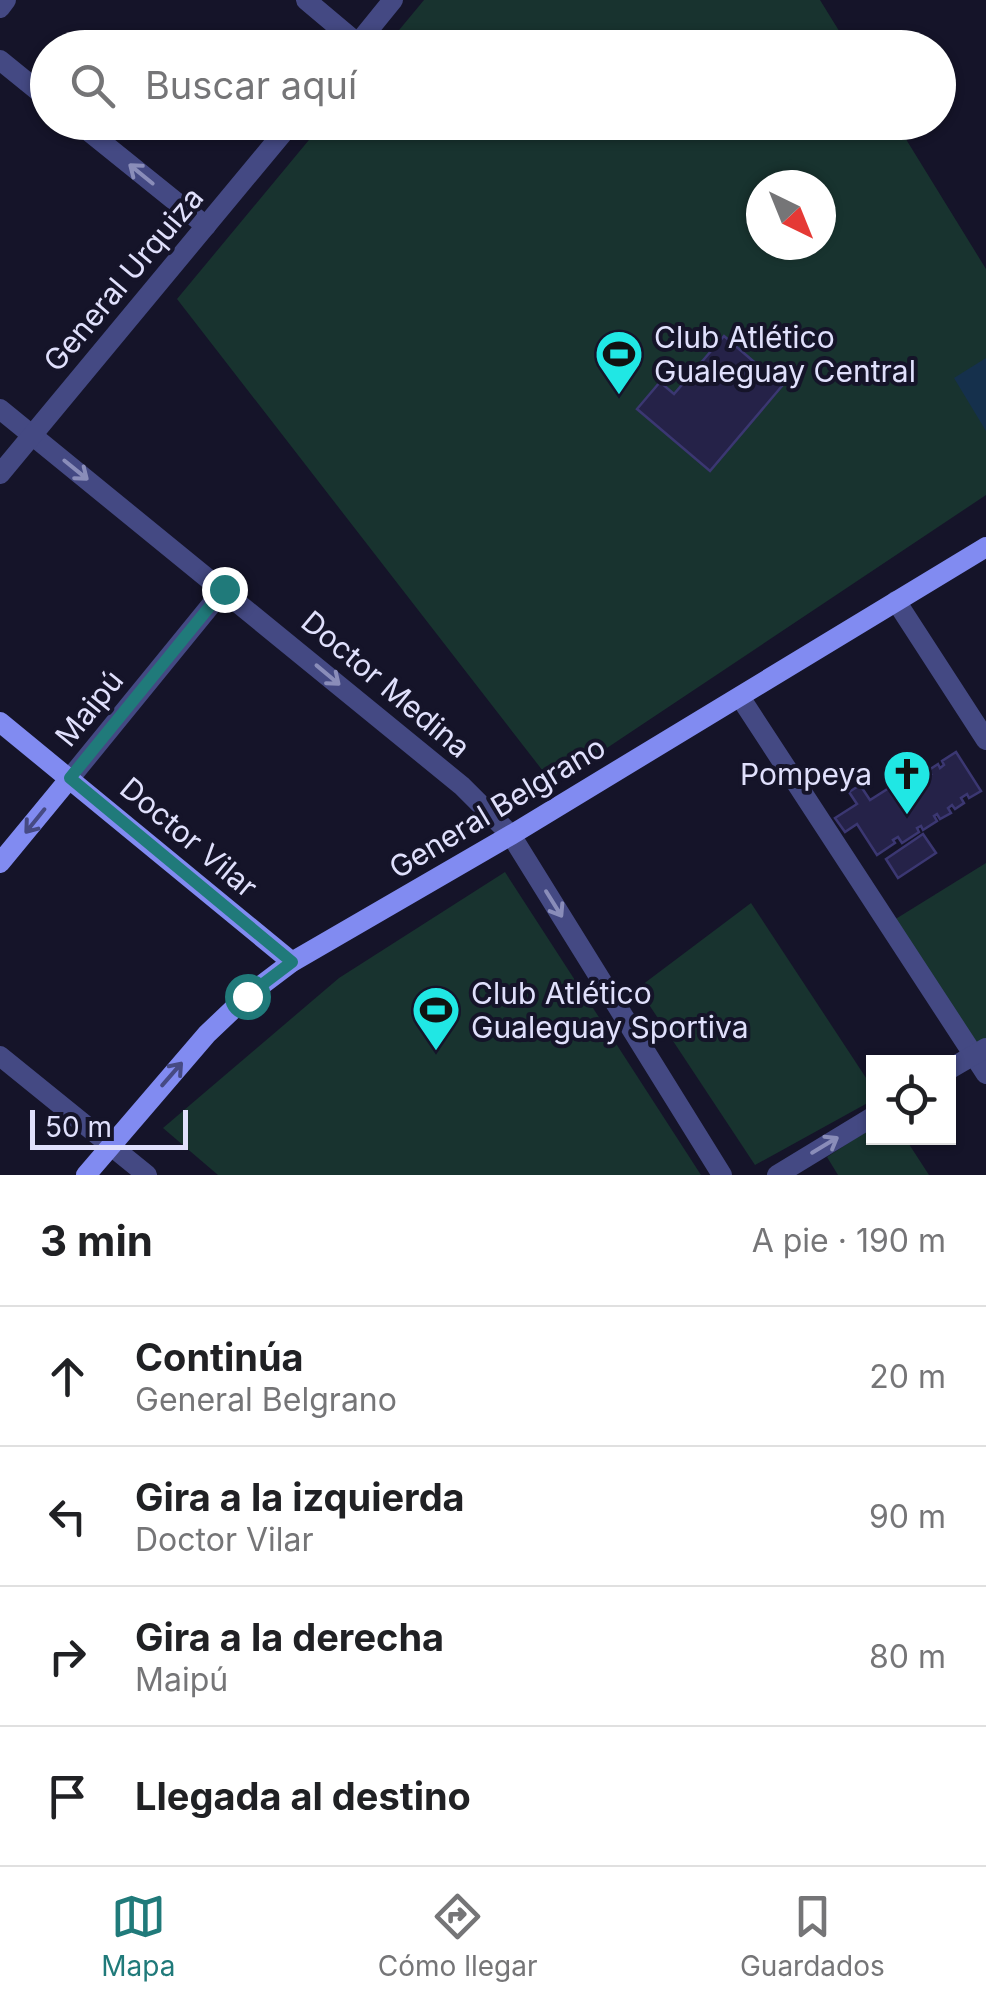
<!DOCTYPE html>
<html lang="es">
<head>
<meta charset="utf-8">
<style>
	body { margin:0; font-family:Inter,sans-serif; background:#f2f2f2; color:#202124 }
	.controls { position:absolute; right:30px; bottom:30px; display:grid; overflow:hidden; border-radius:0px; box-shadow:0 2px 8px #0004 }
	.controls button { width:90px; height:90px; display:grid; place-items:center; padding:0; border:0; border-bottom:2px solid #e0e0e0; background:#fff; color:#202124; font:50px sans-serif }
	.compass { position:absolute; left:746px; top:170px; width:90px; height:90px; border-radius:50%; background:#fff; box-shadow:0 2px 8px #0004; rotate:137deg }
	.scale { position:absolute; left:30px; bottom:25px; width:158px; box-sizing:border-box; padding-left:10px; border:5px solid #e0e0fc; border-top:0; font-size:28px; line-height:35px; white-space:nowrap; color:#e0e0fc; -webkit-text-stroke:8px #151429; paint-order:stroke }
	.stop { position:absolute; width:30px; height:30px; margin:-22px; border:8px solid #207a7a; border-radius:50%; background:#fff }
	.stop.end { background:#207a7a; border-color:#fff; box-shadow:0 2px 10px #0008 }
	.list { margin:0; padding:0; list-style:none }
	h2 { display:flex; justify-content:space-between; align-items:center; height:130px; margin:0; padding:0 40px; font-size:42px }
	h2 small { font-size:32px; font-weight:400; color:#757577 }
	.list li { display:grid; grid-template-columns:65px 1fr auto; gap:30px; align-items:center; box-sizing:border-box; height:140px; padding:0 40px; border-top:2px solid #e0e0e0 }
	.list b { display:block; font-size:38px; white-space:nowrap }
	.list p { margin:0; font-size:32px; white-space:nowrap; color:#757577 }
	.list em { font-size:32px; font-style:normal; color:#757577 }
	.icon { flex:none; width:55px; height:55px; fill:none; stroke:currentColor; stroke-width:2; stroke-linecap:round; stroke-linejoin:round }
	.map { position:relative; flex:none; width:986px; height:1175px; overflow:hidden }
	.search { position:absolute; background:#fff; box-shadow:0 2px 8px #0004; left:30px; right:30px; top:30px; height:110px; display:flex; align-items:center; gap:25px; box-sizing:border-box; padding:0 35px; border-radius:55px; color:#757577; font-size:38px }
	.sheet { height:690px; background:#fff }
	nav { display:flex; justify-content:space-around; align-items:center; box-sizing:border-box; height:140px; border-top:2px solid #e0e0e0; background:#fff; font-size:28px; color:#757577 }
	nav a { display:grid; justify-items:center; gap:5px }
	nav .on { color:#207a7a }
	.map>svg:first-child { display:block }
	.green { fill:#18332f; fill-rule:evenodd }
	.water { fill:#15304c }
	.building { fill:#252248; stroke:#3b3772; stroke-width:2.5 }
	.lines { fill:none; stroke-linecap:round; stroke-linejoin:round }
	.street { stroke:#444983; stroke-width:20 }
	.secondary { stroke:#818bf1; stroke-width:20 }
	.oneway { stroke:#8a8db9 }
	.oneway2 { stroke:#464a83 }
	.route { stroke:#207a7a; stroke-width:12 }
	.labels { text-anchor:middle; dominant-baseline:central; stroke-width:8; stroke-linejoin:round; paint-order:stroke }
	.street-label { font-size:30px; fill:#e0e0fc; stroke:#151429 }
	.poi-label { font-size:30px; fill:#e0e0fc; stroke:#151429; text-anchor:start }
</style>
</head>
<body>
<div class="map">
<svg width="986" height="1175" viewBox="0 0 986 1175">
	<rect width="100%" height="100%" fill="#151429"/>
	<g class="green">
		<polygon points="424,0 820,0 849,47 385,47"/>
		<path d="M323,123H896L986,269V495L553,784L177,299ZM761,185H821V245H761Z"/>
		<polygon points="986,863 986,1039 973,1047 894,920"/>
		<polygon points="505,872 701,1175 218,1175 163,1128 339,978"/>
		<polygon points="751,903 874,1090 873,1100 755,1165 638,988"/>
		<polygon points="873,1127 874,1138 905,1138 929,1175 838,1175 827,1157"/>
	</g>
	<polygon class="water" points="986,358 986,431 954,378"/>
	<g class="building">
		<polygon points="724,336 782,386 710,471 637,409 660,382 674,394"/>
		<polygon points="956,752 981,791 969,798 967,794 961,798 964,803 955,809 952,805 948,808 951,813 940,819 937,814 934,816 937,821 923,830 921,826 917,828 919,832 902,843 898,837 893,840 895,843 877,855 857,824 845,832 835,818 857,804 849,792 860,785 870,800 889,788 894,797 907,785 910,788 915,785 912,781 931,774 929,770 938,764 940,768 944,765 942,761"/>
		<polygon points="923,834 936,853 898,878 886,859"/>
	</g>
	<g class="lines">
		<g class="street">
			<polyline points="306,0 357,43"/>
			<polyline points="0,8 6,0"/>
			<polyline points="354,48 393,0"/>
			<polyline points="0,60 48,99"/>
			<polyline points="77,122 206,226"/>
			<polyline points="0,409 462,786 511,835 722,1175"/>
			<polyline points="0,474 292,122"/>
			<polyline points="896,601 986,740"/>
			<polyline points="740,697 986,1074"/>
			<polyline points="70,778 224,589"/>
			<polyline points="0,1056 147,1175"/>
			<polyline points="948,1070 986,1048"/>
			<polyline points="777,1175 874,1116"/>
		</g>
		<g class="secondary">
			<polyline points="0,722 292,962"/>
			<polyline points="0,863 70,778"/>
			<polyline points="86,1175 207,1034 247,996 292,962 511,835 986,547"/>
		</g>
	</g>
	<defs><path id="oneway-shaft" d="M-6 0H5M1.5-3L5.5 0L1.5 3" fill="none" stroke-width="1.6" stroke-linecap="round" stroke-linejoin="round" transform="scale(2.5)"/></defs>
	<g class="oneway">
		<use href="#oneway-shaft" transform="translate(141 174) rotate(-141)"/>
		<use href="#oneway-shaft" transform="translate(76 470) rotate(39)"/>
		<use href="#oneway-shaft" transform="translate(328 675) rotate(40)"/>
		<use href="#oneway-shaft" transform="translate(554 904) rotate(58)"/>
		<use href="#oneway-shaft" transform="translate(825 1145) rotate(-31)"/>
	</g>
	<g class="oneway2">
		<use href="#oneway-shaft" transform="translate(35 821) rotate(129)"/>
		<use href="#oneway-shaft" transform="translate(172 1074) rotate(-49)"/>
	</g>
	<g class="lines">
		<polyline class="route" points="224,589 70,778 292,962 247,996"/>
	</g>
	<defs>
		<g id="stadium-pin" transform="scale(2.5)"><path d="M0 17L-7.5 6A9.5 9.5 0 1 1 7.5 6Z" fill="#20e7e4" stroke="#151429"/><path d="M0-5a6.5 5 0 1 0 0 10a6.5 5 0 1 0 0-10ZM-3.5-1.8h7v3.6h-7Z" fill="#111"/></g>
		<g id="church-pin" transform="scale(2.5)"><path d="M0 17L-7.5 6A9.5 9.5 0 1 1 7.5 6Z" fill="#20e7e4" stroke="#151429"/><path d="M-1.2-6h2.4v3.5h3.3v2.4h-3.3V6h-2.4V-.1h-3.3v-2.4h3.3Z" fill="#111"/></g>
	</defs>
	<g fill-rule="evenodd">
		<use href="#stadium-pin" x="619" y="354"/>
		<use href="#church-pin" x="907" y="774"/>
		<use href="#stadium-pin" x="436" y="1010"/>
	</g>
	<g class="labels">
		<g class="street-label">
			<text transform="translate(123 279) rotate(-50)">General Urquiza</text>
			<text transform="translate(386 684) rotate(40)">Doctor Medina</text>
			<text transform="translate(89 708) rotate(-51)">Maipú</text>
			<text transform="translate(497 807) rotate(-31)">General Belgrano</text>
			<text transform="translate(189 837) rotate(40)">Doctor Vilar</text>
		</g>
		<g class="poi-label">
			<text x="654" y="337">Club Atlético<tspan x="654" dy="34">Gualeguay Central</tspan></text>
			<text x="872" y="774" text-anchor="end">Pompeya</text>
			<text x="471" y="993">Club Atlético<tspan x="471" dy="34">Gualeguay Sportiva</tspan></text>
		</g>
	</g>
</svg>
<div class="controls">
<button><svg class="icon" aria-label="locate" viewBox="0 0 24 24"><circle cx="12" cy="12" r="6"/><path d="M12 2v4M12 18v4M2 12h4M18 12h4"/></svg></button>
</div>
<svg class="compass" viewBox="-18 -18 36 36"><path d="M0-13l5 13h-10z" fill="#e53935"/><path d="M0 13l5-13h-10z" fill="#757577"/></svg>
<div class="scale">50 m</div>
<div class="stop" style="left:247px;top:996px"></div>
<div class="stop end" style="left:224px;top:589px"></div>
<div class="search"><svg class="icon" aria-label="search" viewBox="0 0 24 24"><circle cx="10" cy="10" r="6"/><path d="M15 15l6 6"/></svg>Buscar aquí</div>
</div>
<section class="sheet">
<h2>3 min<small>A pie · 190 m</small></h2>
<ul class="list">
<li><svg class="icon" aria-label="ahead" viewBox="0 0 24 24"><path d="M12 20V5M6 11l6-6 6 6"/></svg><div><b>Continúa</b><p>General Belgrano</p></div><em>20 m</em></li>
<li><svg class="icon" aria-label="left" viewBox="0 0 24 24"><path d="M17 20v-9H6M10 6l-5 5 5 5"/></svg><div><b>Gira a la izquierda</b><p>Doctor Vilar</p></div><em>90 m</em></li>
<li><svg class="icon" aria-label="right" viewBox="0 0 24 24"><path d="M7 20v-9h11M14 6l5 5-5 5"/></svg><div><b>Gira a la derecha</b><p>Maipú</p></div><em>80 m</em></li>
<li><svg class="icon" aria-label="arrive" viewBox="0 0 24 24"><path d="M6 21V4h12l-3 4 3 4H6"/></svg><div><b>Llegada al destino</b></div></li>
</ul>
</section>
<nav>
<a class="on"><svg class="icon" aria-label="map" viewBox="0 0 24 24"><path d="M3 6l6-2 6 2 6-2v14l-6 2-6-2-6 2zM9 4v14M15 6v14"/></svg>Mapa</a>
<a><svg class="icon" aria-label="directions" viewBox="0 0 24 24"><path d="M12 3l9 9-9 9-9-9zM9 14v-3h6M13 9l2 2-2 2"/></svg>Cómo llegar</a>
<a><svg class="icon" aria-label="saved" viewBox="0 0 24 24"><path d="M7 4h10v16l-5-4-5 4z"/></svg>Guardados</a>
</nav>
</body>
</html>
